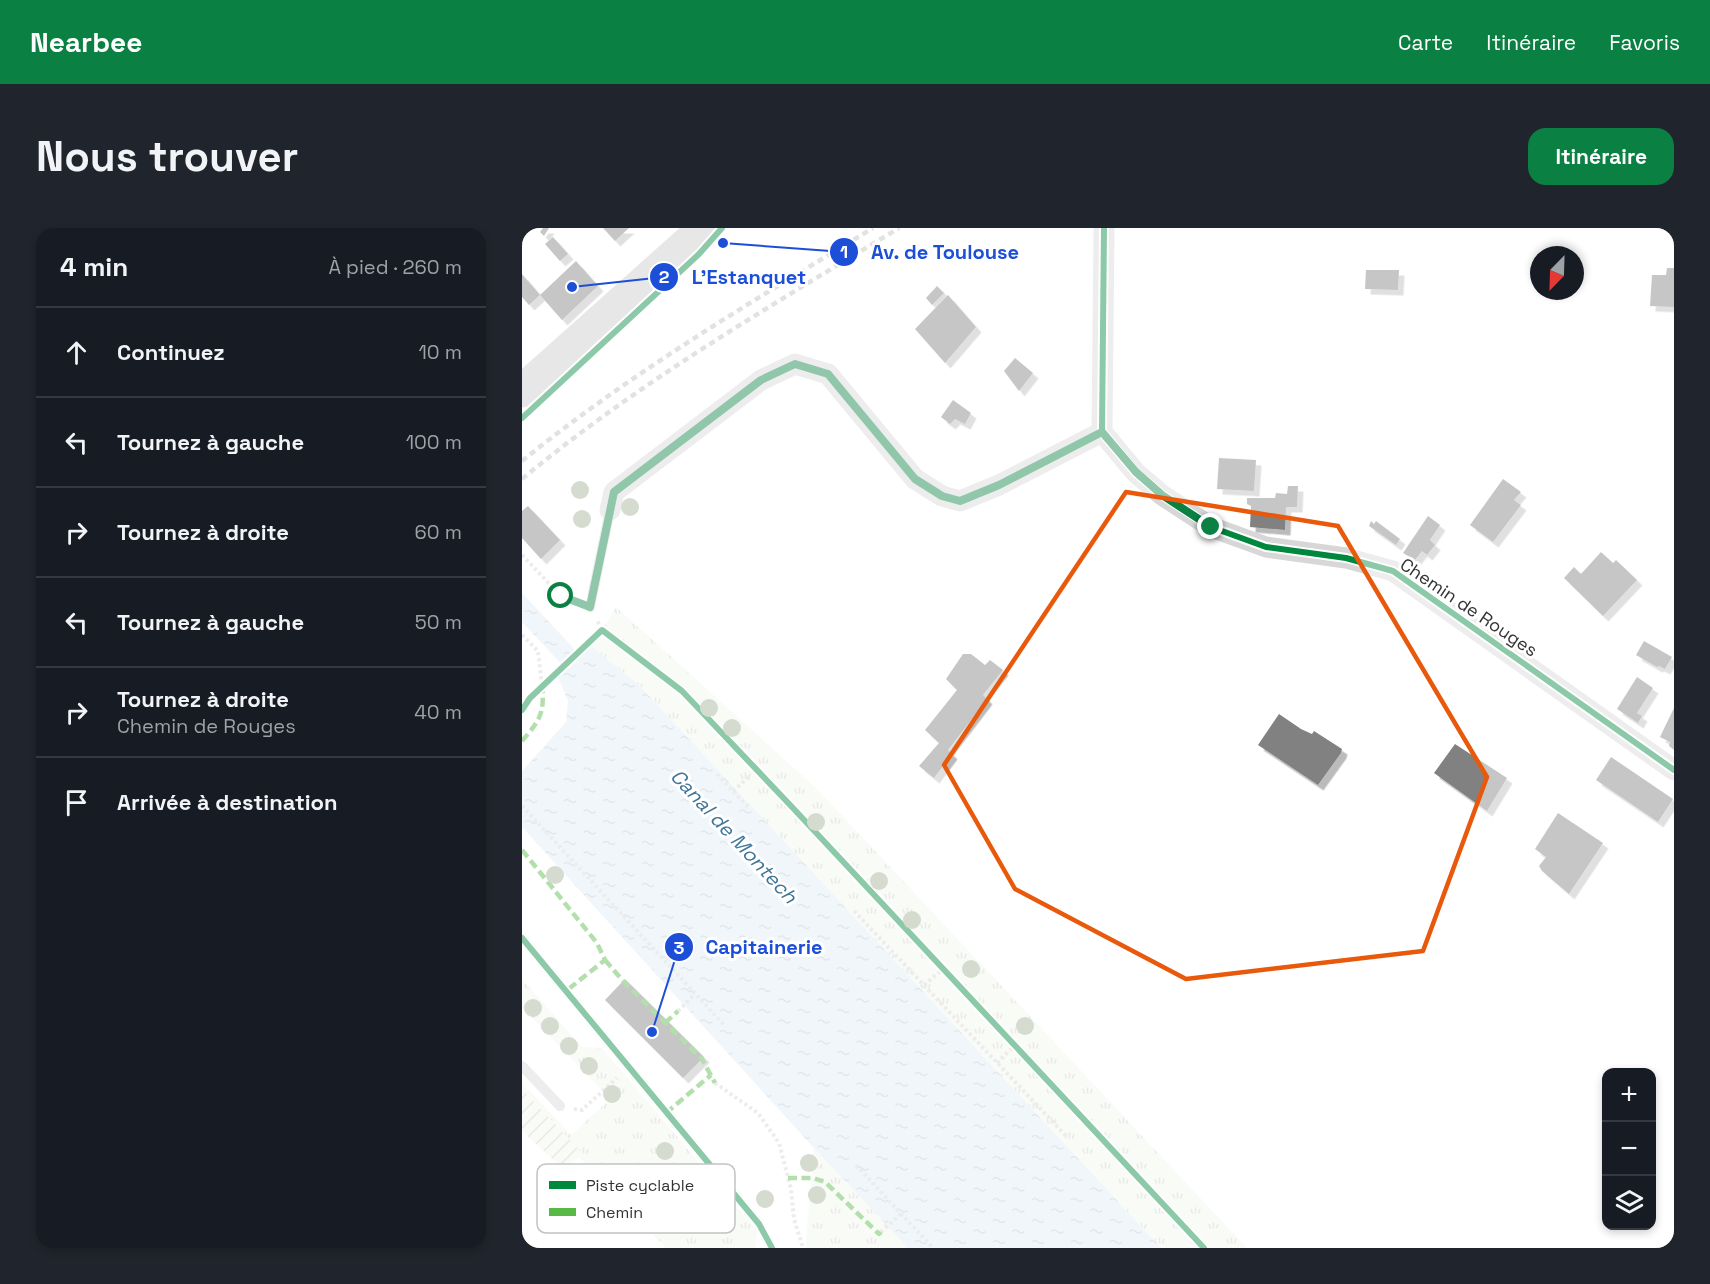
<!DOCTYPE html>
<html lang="fr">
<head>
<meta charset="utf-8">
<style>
	body { margin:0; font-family:"Space Grotesk",sans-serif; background:#20242c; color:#f1f3f6 }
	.controls { position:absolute; right:18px; bottom:18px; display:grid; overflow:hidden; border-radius:12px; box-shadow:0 3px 9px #0003 }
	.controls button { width:54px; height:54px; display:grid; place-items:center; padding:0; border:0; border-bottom:2px solid #363941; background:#171b24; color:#f1f3f6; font:30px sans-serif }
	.compass { position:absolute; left:1008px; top:18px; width:54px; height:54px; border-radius:50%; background:#171b24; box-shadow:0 3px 9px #0003; rotate:203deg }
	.stop { position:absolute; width:18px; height:18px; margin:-14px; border:4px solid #0b8043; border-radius:50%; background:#fff }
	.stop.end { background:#0b8043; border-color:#fff; box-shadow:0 2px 6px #0008 }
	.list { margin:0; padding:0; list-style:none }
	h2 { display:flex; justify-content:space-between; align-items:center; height:78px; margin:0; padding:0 24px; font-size:26px }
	h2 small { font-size:20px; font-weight:400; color:#9ea1a6 }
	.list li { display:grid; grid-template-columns:39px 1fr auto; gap:18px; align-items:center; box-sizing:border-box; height:90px; padding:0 24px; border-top:2px solid #363941 }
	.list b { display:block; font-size:22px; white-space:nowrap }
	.list p { margin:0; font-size:20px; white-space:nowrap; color:#9ea1a6 }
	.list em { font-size:20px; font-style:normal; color:#9ea1a6 }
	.icon { flex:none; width:33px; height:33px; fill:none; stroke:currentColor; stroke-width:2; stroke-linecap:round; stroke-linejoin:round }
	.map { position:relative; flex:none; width:1152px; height:1020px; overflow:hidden; border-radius:18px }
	header { display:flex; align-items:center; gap:36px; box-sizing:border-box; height:84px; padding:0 30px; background:#0b8043; color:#fff }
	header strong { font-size:28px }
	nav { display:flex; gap:33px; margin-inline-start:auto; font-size:21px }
	.intro { display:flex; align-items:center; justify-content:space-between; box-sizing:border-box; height:144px; padding:0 36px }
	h1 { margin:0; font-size:42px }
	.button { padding:15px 27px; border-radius:18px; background:#0b8043; color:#fff; font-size:21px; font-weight:700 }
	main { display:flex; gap:36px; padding:0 36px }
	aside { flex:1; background:#171b24; border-radius:18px; box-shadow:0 3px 9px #0003 }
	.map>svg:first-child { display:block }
	.grass { fill:url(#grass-tufts) }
	.garden { fill:url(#garden-furrows) }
	.water { fill:url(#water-ripples) }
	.building { fill:#818181; filter:url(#shadow) }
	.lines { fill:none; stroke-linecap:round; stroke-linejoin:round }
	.path { stroke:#d6d6d6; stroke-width:4; stroke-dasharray:3 3; stroke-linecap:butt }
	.lane { stroke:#d7d7d7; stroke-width:10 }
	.street { stroke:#d7d7d7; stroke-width:21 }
	.primary { stroke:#cacaca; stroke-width:33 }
	.rail { stroke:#bebebe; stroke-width:4.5; stroke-dasharray:6 4.5; stroke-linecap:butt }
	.quiet { stroke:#58b947; stroke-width:4.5; stroke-dasharray:9 4.5; stroke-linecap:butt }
	.cycleway-casing { stroke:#fff; stroke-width:10 }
	.cycleway { stroke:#00873e; stroke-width:6 }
	.tree { fill:#a2b095 }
	.route { stroke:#0b8043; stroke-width:8 }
	.marked { fill:none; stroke:#e8590c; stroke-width:4.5; stroke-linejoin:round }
	.labels { text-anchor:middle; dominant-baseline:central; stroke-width:6; stroke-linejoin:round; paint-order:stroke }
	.street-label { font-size:18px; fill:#333; stroke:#fff }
	.water-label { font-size:20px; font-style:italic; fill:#3f7597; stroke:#fff }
	.key { fill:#fff; stroke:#c2c2c2; stroke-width:1.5 }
	.key-label { font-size:16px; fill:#333 }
	.leader { fill:none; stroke:#1d4ed8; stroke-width:2 }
	.callout-dot { fill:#1d4ed8; stroke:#fff; stroke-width:2 }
	.mark-label { font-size:18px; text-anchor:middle; font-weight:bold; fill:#fff }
	.callout-label { font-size:20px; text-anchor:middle; font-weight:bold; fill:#1d4ed8; stroke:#fff; stroke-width:6; stroke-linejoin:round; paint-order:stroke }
</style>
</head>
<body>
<header>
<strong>Nearbee</strong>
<nav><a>Carte</a><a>Itinéraire</a><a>Favoris</a></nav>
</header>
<div class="intro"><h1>Nous trouver</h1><a class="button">Itinéraire</a></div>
<main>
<aside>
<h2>4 min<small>À pied · 260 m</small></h2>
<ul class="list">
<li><svg class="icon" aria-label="ahead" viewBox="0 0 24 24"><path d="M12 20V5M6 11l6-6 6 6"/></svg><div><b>Continuez</b></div><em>10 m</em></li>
<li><svg class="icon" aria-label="left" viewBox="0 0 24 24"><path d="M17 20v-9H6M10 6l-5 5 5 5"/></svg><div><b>Tournez à gauche</b></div><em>100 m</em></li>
<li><svg class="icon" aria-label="right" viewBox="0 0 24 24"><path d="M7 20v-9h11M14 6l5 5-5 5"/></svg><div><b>Tournez à droite</b></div><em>60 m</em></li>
<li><svg class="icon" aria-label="left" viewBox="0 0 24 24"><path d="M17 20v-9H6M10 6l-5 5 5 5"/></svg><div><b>Tournez à gauche</b></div><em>50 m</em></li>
<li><svg class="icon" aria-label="right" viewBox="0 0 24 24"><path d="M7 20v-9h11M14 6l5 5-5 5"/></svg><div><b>Tournez à droite</b><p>Chemin de Rouges</p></div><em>40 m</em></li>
<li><svg class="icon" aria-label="arrive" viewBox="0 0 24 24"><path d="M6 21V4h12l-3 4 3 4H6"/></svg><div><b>Arrivée à destination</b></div></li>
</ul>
</aside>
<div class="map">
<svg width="1152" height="1020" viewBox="0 0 1152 1020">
	<defs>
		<pattern id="grass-tufts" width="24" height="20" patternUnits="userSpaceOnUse" patternTransform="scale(1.5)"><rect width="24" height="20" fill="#f1f5ed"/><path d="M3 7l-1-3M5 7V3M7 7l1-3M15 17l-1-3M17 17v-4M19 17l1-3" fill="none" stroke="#cfd2cc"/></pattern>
		<pattern id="garden-furrows" width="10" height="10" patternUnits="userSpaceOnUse" patternTransform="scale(1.5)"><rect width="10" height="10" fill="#f1f5ed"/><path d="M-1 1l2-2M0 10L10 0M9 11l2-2" fill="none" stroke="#cfd2cc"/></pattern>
		<pattern id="water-ripples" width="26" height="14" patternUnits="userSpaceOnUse" patternTransform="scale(1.5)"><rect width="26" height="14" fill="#ddebf3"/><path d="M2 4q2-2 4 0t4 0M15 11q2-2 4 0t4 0" fill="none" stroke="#becad1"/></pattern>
		<filter id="shadow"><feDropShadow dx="5.5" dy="5.5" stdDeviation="0" flood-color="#0004"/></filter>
	</defs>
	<rect width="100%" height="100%" fill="#fff"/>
	<g class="grass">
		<polygon points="94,379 295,561 725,1020 639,1020 118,458 66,416 80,402"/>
		<polygon points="0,751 60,819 80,820 235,1003 233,1020 144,1020 57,929 61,926 0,861 0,855 49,907 88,871 0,779"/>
		<path d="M291,919L386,1020H284C285,986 291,953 291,919Z"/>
	</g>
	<polygon class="garden" points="0,861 61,926 41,941 0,903"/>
	<polygon class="water" points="0,365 59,428 70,419 118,458 639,1020 386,1020 291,919 0,599 0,543 44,494 46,473 36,449 44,441 0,394"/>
	<g class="building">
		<polygon points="21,0 27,0 22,8 18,4"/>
		<polygon points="81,0 107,0 93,13"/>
		<polygon points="31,9 46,26 38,33 23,16"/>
		<polygon points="54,33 76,58 40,92 18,67"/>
		<polygon points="1145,40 1152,40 1152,79 1128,78 1130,47 1144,47"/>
		<polygon points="844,42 877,42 876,62 843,61"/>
		<polygon points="0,46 18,67 7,77 0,69"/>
		<polygon points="415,58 422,65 410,77 404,70"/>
		<polygon points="426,67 454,99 423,135 393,101"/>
		<polygon points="493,130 511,145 497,163 482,143"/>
		<polygon points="431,172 449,185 443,196 433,191 428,196 419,189"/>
		<polygon points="697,230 734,232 732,263 695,261"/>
		<polygon points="981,251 999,264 992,272 999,277 971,314 948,297"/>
		<polygon points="766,258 776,258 775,279 764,279 763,302 728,299 729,278 725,276 725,270 753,270 754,265 765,266"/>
		<polygon points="6,278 38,312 19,331 0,310 0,283"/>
		<polygon points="906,288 918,297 908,312 913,317 905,327 900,323 893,332 881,325"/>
		<polygon points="849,293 852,296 854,293 878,311 874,317 847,298"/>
		<polygon points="1079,324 1091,335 1094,332 1115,352 1081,388 1042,350 1052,339 1059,346"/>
		<polygon points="1122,413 1150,429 1143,441 1137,438 1135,439 1114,427"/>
		<polygon points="441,426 449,426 463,437 468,432 481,442 461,467 465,471 426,522 430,526 412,550 397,538 417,515 403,502 435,462 424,451"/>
		<polygon points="1115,449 1131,460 1115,485 1120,488 1116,495 1095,481"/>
		<polygon points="1152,480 1152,522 1147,518 1148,514 1138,509"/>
		<polygon points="757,486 779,501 790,506 792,503 820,521 819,525 796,557 736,517"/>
		<polygon points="933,516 985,550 965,583 912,545"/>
		<polygon points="1089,529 1151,571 1136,594 1074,552"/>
		<polygon points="1036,585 1081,615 1047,666 1020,643 1017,638 1024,629 1013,621"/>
		<polygon points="103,751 182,829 161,850 83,772"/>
	</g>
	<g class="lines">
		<g class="path">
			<polyline points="0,327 39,368 53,373"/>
			<polyline points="0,407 16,423 20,458"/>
			<polyline points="0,482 8,470 80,402 75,392"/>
			<polyline points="195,546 228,581"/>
			<polyline points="211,563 229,547"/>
			<polyline points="0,578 203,798"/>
			<polyline points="332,683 546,910"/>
			<polyline points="402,757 421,741"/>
			<polyline points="156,783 173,766"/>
			<polyline points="475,835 493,817"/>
			<polyline points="193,855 236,885 257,915 269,961 272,991 281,1020"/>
			<polyline points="52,881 60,882 95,850"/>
			<polyline points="334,937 411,1020"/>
			<polyline points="359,1004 379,986"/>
		</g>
		<g class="lane">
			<polyline points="68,379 88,282"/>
			<polyline points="0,710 237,996 250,1020"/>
			<polyline points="0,838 38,878"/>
		</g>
		<g class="street">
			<polyline points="582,0 580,204 614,245 640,267 689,299 744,319 824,330 871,343 1152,542"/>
			<polyline points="88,282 92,264 239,152 273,136 306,146 393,251 420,268 438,273 477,257 580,204"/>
		</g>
		<polyline class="primary" points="0,163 170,11 178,0"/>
		<g class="rail">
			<path d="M0,233C110,144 231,73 351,0"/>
			<path d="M0,251C117,154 247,79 377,0"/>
		</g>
		<g class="quiet">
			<path d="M0,513C17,493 23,486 20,459"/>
			<polyline points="0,622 75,715 83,732 44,763"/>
			<polyline points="83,732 101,753 180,831 193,855"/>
			<polyline points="143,795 156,783"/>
			<polyline points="144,885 189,847"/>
			<polyline points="266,950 291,950 303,954 357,1006 359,1004"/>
		</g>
		<g class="cycleway-casing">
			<g id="cycleway">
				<polyline points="582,0 580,204 614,245 640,267 689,299 744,319 824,330 871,343 1152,542"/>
				<polyline points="0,190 177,26 200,0"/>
				<polyline points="0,482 8,470 80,402 160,463 270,579 682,1020"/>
				<polyline points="0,710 237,996 250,1020"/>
			</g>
		</g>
		<use href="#cycleway" class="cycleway"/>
	</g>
	<g class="tree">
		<circle cx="58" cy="262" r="9"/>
		<circle cx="108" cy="279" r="9"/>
		<circle cx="60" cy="291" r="9"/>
		<circle cx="187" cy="480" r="9"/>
		<circle cx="210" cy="500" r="9"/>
		<circle cx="294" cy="594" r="9"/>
		<circle cx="33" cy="647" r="9"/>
		<circle cx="357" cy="653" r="9"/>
		<circle cx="390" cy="692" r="9"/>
		<circle cx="449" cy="741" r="9"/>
		<circle cx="11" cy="780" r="9"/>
		<circle cx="28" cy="798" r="9"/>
		<circle cx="503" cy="798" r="9"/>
		<circle cx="47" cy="818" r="9"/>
		<circle cx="67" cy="838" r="9"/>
		<circle cx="90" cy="866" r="9"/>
		<circle cx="143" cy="923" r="9"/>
		<circle cx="287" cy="935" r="9"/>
		<circle cx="295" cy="967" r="9"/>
		<circle cx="243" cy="971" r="9"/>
	</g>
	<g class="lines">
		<polyline class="route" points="39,368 68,379 92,264 239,152 273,136 306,146 393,251 420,268 438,273 477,257 580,204 614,244 640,267 689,299"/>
	</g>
	<path d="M0 0H1152V1020H0ZM604,264L816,298L965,549L901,723L664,751L493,661L422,537Z" fill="#fff" fill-opacity=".55" fill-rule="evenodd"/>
	<path class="marked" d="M604,264L816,298L965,549L901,723L664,751L493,661L422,537Z"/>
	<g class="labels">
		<g class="street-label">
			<text transform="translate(947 379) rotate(34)">Chemin de Rouges</text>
		</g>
		<g class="water-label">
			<text transform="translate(212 608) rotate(47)">Canal de Montech</text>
		</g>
	</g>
	<rect x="15" y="936" width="198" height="69" rx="9" class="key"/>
	<rect x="27" y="953" width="27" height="8" fill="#00873e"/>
	<rect x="27" y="980" width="27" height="8" fill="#58b947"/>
	<g class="key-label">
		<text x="64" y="963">Piste cyclable</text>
		<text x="64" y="990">Chemin</text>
	</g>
	<path class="leader" d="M201 15L322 24M50 59L142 49M130 804L157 719"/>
	<g class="callout-dot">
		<circle cx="201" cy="15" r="6"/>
		<circle cx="50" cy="59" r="6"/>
		<circle cx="130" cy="804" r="6"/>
		<circle cx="322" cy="24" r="15"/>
		<circle cx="142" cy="49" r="15"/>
		<circle cx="157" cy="719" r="15"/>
	</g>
	<g class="mark-label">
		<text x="322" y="30">1</text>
		<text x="142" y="55">2</text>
		<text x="157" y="726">3</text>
	</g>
	<g class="callout-label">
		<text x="423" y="31">Av. de Toulouse</text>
		<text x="227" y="56">L'Estanquet</text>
		<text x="242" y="726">Capitainerie</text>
	</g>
</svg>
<div class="controls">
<button>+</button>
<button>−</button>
<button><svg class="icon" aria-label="layers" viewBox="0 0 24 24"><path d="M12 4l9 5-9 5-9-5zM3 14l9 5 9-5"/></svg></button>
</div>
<svg class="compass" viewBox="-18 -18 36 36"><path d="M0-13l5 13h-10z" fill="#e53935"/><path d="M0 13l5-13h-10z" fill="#9ea1a6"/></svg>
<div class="stop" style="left:39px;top:368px"></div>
<div class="stop end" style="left:689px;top:299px"></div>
</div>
</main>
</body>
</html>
